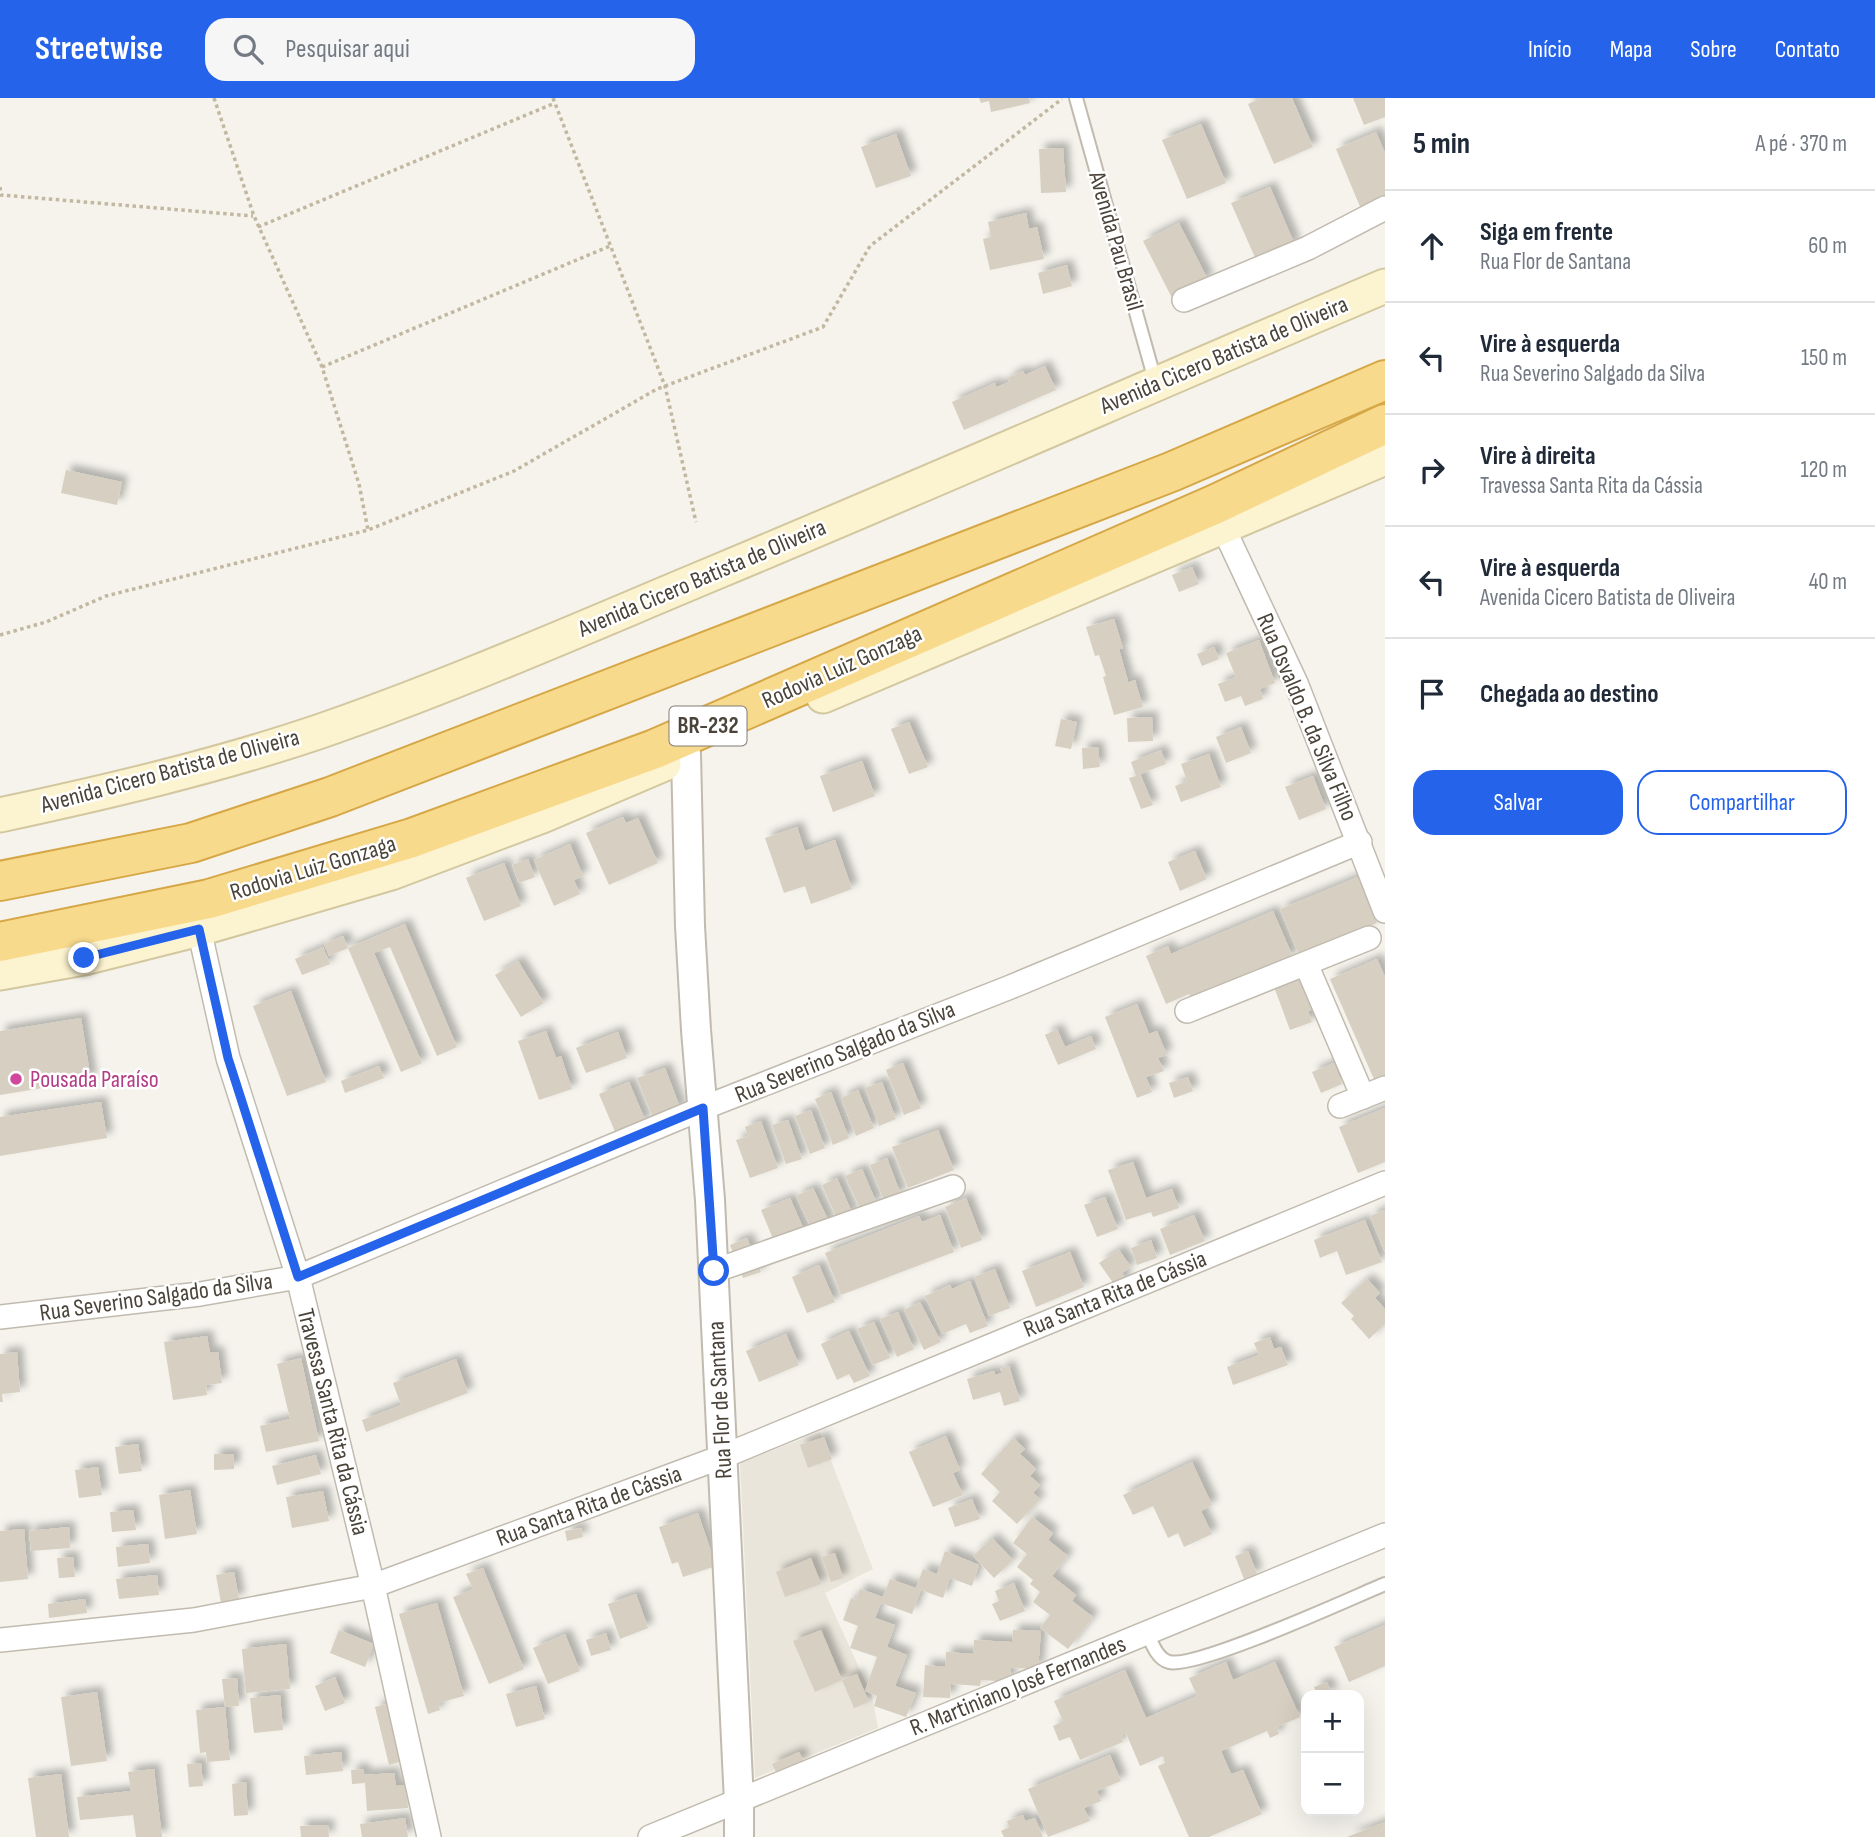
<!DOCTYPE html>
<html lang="pt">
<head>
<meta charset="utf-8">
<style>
	body { margin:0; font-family:"Sofia Sans Condensed",sans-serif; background:#f6f6f7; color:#1f2937 }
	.controls { position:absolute; right:21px; bottom:21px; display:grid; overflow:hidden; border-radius:14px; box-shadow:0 7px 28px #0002 }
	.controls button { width:63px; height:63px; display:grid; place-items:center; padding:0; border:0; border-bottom:2px solid #e0e1e3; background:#fff; color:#1f2937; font:35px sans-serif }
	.stop { position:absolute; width:21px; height:21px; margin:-16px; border:5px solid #2563eb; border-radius:50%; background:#fff }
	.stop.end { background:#2563eb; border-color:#fff; box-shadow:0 2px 7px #0008 }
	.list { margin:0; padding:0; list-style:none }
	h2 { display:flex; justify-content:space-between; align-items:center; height:91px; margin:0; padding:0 28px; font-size:30px }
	h2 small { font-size:23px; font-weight:400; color:#747a83 }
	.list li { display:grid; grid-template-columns:46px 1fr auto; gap:21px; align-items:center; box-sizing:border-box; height:112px; padding:0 28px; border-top:2px solid #e0e1e3 }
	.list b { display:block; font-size:26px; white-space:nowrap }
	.list p { margin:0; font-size:23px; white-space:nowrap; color:#747a83 }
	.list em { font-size:23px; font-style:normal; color:#747a83 }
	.actions { display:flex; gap:14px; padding:21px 28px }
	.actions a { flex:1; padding:16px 0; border:2px solid #2563eb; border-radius:21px; text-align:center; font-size:24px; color:#2563eb }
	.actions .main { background:#2563eb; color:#fff }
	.icon { flex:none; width:38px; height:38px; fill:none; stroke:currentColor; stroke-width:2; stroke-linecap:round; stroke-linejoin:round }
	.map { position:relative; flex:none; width:1385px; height:1739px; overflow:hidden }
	header { display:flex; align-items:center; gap:42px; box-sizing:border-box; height:98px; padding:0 35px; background:#2563eb; color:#fff }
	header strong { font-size:33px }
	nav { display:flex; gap:38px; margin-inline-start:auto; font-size:24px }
	.search { width:490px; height:63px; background:#f6f6f7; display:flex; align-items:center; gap:18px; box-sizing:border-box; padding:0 24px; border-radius:21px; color:#747a83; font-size:26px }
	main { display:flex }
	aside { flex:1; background:#fff }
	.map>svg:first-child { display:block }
	.residential { fill:#e9e5db }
	.building { fill:#d7cfc2; filter:url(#shadow) }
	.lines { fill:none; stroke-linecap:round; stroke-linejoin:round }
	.service-casing { stroke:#c1bbaf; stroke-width:16 }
	.minor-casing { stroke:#c1bbaf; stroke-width:26 }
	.tertiary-casing { stroke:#c1bbaf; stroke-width:32 }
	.secondary-casing { stroke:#d2c79f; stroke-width:37 }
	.trunk-casing { stroke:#d6a746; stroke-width:42 }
	.path { stroke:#c2b8a1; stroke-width:3.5; stroke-dasharray:3.5 3.5; stroke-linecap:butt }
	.service { stroke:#fff; stroke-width:12 }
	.minor { stroke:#fff; stroke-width:23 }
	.tertiary { stroke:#fff; stroke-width:28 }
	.secondary { stroke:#fcf3d0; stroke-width:33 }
	.trunk { stroke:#f8da8c; stroke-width:38 }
	.route { stroke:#2563eb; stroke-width:9 }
	.hotel-dot { fill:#d1479c; stroke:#fff; stroke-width:2.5 }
	.labels { text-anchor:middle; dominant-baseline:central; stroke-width:5; stroke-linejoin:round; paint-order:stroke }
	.shield { fill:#fff; stroke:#807c75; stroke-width:2 }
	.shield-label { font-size:23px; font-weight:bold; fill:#4a443a }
	.street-label { font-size:24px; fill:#4a443a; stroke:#fff }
	.hotel-label { font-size:24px; fill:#b23c85; stroke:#fff; text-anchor:start }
</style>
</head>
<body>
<header>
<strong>Streetwise</strong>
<div class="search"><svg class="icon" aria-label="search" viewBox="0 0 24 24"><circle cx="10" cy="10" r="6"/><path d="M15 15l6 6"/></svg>Pesquisar aqui</div>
<nav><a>Início</a><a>Mapa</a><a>Sobre</a><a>Contato</a></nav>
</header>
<main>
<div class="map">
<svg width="1385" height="1739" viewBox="0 0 1385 1739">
	<defs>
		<filter id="shadow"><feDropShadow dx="6" dy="-6" stdDeviation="3.5" flood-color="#0004"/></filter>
	</defs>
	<rect width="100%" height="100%" fill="#f5f3ec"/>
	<polygon class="residential" points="820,1334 873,1471 825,1495 872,1598 878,1630 755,1680 740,1365"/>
	<g class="building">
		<polygon points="979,0 1029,0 1030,5 991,14 989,3 981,5"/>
		<polygon points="1262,0 1292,0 1313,49 1274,66 1248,6"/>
		<polygon points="1353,0 1385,0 1385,19 1364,27"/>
		<polygon points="1201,26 1226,85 1187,101 1162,42"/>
		<polygon points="1376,34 1385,55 1385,101 1361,111 1336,51"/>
		<polygon points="896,36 911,78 876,90 861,49"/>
		<polygon points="1063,50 1066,94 1041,95 1039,51"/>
		<polygon points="1270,89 1295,147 1257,164 1231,105"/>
		<polygon points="1026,115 1029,131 1037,129 1044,161 990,172 983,141 991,139 988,124"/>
		<polygon points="1179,125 1208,182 1172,200 1143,143"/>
		<polygon points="1067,167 1072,188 1043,196 1038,175"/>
		<polygon points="1045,268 1056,292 964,332 952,304 995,285 996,289 1009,284 1008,280 1023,273 1025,277"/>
		<polygon points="66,372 122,384 117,407 61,395"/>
		<polygon points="1192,469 1199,486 1179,494 1172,477"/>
		<polygon points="1114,521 1123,550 1119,551 1128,583 1120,587 1135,582 1143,609 1114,617 1103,579 1106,578 1099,557 1095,558 1086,529"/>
		<polygon points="1259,542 1275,585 1260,591 1263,601 1245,608 1241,598 1225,604 1218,586 1236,579 1226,555"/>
		<polygon points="1214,549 1219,561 1202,568 1197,556"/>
		<polygon points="1152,619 1153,643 1128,644 1127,620"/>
		<polygon points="1061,621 1077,624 1071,651 1055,648"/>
		<polygon points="909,624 928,669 909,676 891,631"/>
		<polygon points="1241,629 1251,655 1226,665 1216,639"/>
		<polygon points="1098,649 1100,669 1083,671 1082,650"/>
		<polygon points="1161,652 1166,666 1140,676 1153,707 1141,711 1129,680 1136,678 1131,664"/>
		<polygon points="1209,656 1221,689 1181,704 1175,688 1187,683 1181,666"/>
		<polygon points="862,663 875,698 833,714 820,678"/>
		<polygon points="1313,678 1326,711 1299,722 1285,689"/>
		<polygon points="623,719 626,725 638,720 658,765 609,787 586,735"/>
		<polygon points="797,729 805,753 835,742 852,791 811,806 805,788 784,795 765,740"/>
		<polygon points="570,746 583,778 574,782 580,796 554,808 534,762"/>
		<polygon points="1195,753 1207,781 1180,793 1168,764"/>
		<polygon points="528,761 535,779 519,785 512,767"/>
		<polygon points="504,765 521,808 484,823 466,780"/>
		<polygon points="1358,779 1377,825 1299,857 1280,811"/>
		<polygon points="1273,813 1293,859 1191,901 1189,896 1166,906 1146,858 1168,848 1171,856"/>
		<polygon points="405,826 457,949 437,958 390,849 374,855 422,965 401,974 348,850"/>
		<polygon points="343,838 348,850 329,858 324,846"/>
		<polygon points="323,849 330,866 302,877 295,861"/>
		<polygon points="1377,861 1385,879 1385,984 1377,988 1330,881"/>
		<polygon points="518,863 544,905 521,919 495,877"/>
		<polygon points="1305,874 1319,909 1308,913 1312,924 1290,932 1273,886"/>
		<polygon points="291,893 326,984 287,998 253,908"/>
		<polygon points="1137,906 1149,936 1157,933 1167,957 1158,960 1164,973 1146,979 1152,994 1137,1000 1105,919"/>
		<polygon points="81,920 91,982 0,997 0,933"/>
		<polygon points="1057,931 1065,949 1091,938 1096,951 1058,967 1045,937"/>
		<polygon points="546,933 556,960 561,958 572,991 539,1002 518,943"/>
		<polygon points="618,934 627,960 586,975 576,950"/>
		<polygon points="903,965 921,1010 904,1017 886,972"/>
		<polygon points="1334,965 1342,986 1321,995 1312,974"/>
		<polygon points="379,968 384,980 345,995 341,983"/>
		<polygon points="665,970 681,1012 654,1023 637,980"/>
		<polygon points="1188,979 1193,993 1174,1000 1169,985"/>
		<polygon points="629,984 646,1024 616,1036 599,996"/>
		<polygon points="882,984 896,1021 879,1028 865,990"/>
		<polygon points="858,992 874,1030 856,1038 841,1000"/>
		<polygon points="831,994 849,1040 833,1047 815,1001"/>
		<polygon points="101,1004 107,1040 0,1058 0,1019"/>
		<polygon points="1385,1010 1385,1064 1358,1075 1339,1029"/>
		<polygon points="811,1012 825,1050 810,1056 795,1018"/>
		<polygon points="788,1022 802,1061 786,1066 772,1027"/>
		<polygon points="761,1023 778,1070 750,1080 736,1042 748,1038 745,1029"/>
		<polygon points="938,1032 954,1072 908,1090 892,1049"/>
		<polygon points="887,1060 901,1097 884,1103 870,1067"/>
		<polygon points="1133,1064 1146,1100 1172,1091 1179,1110 1153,1119 1151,1114 1126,1122 1108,1072"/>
		<polygon points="862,1071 877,1106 861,1113 845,1078"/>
		<polygon points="837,1080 853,1117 838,1123 822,1087"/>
		<polygon points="813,1090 830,1126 813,1134 796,1098"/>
		<polygon points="1105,1099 1118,1131 1097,1139 1084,1107"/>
		<polygon points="790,1100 809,1143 776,1148 761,1112"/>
		<polygon points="966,1100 982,1142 961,1150 945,1109"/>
		<polygon points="1385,1112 1385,1154 1370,1118"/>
		<polygon points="940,1117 954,1154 841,1197 825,1155 919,1118 922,1124"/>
		<polygon points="1194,1117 1205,1143 1170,1157 1160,1131"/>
		<polygon points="1365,1122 1382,1164 1346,1177 1337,1153 1320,1160 1314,1142"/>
		<polygon points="747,1140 761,1174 743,1180 730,1147"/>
		<polygon points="1151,1142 1157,1160 1137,1167 1131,1150"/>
		<polygon points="1119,1152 1131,1169 1122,1175 1126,1183 1116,1189 1099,1165"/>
		<polygon points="1070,1154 1084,1189 1036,1209 1022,1173"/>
		<polygon points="819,1167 835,1204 807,1215 792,1179"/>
		<polygon points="995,1171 1010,1210 989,1218 974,1179"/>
		<polygon points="1367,1181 1380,1195 1375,1200 1385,1211 1385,1226 1369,1241 1351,1221 1354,1218 1341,1205"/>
		<polygon points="970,1183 988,1228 970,1235 966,1226 942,1236 925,1198 950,1187 952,1191"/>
		<polygon points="920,1204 941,1244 924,1252 904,1212"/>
		<polygon points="898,1214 914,1251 897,1259 880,1221"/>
		<polygon points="874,1224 890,1260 873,1267 857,1231"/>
		<polygon points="849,1233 870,1278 854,1285 849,1276 837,1282 821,1246"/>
		<polygon points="786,1236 799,1267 759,1284 746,1253"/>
		<polygon points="207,1238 210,1255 218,1254 222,1285 206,1287 207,1297 173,1302 164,1244"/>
		<polygon points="1270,1239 1274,1251 1281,1249 1288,1267 1233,1287 1227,1269 1259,1257 1254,1245"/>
		<polygon points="17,1254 20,1294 2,1296 3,1304 0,1304 0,1256"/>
		<polygon points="301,1260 319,1343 266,1354 260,1328 290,1321 277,1266"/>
		<polygon points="456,1261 468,1295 366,1334 362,1322 401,1307 393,1285"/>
		<polygon points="1009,1268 1020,1303 1004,1308 1000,1294 973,1302 967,1281 994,1273 995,1277 1002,1275 1000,1271"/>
		<polygon points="946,1338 960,1372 953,1375 963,1397 933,1409 909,1354"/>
		<polygon points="824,1339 832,1361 808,1370 800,1347"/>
		<polygon points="1013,1340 1025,1351 1020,1356 1036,1371 1030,1378 1040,1387 1033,1395 1040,1401 1017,1426 992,1403 1000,1394 981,1376"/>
		<polygon points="138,1346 142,1373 119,1376 115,1349"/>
		<polygon points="214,1356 234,1356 234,1371 214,1372"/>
		<polygon points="316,1357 321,1376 277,1387 272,1368"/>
		<polygon points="1192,1364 1212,1407 1201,1413 1212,1436 1184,1449 1178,1435 1168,1440 1153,1408 1133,1417 1123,1397"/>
		<polygon points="98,1369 102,1397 79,1400 75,1372"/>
		<polygon points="190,1392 197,1436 165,1441 159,1397"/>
		<polygon points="323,1393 329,1423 292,1430 286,1399"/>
		<polygon points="972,1401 980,1421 955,1429 948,1410"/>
		<polygon points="133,1412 136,1432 112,1434 110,1414"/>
		<polygon points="698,1415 716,1468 683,1479 678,1464 672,1466 659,1429"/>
		<polygon points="1032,1419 1053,1435 1048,1442 1068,1458 1052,1478 1076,1497 1072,1503 1093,1519 1068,1551 1040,1530 1050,1517 1033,1504 1040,1494 1030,1486 1033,1482 1017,1469 1027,1456 1013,1445"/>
		<polygon points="69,1429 70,1450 31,1453 29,1433"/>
		<polygon points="581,1430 583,1439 567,1443 565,1433"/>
		<polygon points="24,1431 28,1481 0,1484 0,1433"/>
		<polygon points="992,1440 1013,1462 994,1480 973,1458"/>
		<polygon points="148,1446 150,1465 118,1469 116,1449"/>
		<polygon points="945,1453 979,1467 972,1488 950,1480 943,1500 921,1492 912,1516 881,1505 875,1520 895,1527 887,1549 907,1557 895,1588 916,1595 906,1619 874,1608 877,1598 865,1593 877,1559 850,1550 858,1528 843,1522 851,1500 856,1502 860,1491 883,1499 890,1481 916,1490 923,1471 937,1476"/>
		<polygon points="1248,1453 1257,1476 1244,1481 1235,1458"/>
		<polygon points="835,1455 843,1480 831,1484 822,1459"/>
		<polygon points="73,1459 75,1479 59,1480 57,1460"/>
		<polygon points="811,1460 821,1486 785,1499 776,1474"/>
		<polygon points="483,1470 524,1571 489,1586 453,1499 473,1491 466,1476"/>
		<polygon points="234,1474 239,1501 221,1505 216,1477"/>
		<polygon points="157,1477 159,1497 119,1501 116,1481"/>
		<polygon points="1014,1485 1025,1513 1000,1523 992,1506 999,1503 995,1493"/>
		<polygon points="636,1496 648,1530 620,1541 608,1506"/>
		<polygon points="85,1501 87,1515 49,1520 48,1506"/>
		<polygon points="437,1505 464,1598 438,1605 440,1612 428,1616 399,1516"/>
		<polygon points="1385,1527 1385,1568 1349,1584 1334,1549"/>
		<polygon points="339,1532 374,1546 365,1569 330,1555"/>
		<polygon points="821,1532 842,1582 815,1594 793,1543"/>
		<polygon points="1013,1532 1041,1533 1038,1571 1011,1570 1010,1584 981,1582 980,1588 951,1586 950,1600 923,1599 925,1567 945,1569 946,1554 973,1556 974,1542 1012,1544"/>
		<polygon points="606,1535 611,1552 591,1558 586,1542"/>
		<polygon points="565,1536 580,1573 548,1586 533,1550"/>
		<polygon points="286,1546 290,1591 246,1595 242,1551"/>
		<polygon points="1226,1564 1233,1582 1275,1564 1300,1619 1277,1629 1279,1636 1270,1640 1267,1633 1221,1653 1231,1676 1243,1672 1262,1716 1209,1739 1189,1739 1158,1668 1165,1665 1163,1658 1140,1668 1126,1635 1121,1638 1123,1644 1080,1662 1070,1639 1059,1643 1053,1628 1063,1623 1054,1603 1125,1572 1146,1620 1197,1598 1189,1580"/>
		<polygon points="857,1576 869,1604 854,1610 842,1582"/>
		<polygon points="335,1579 345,1605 325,1613 315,1588"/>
		<polygon points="237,1580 239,1608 225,1609 230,1662 207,1664 206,1654 200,1655 196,1612 225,1609 222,1581"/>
		<polygon points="1327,1584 1332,1597 1317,1597 1314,1589"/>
		<polygon points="536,1588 545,1621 516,1629 506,1596"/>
		<polygon points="97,1594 107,1663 71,1668 61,1599"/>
		<polygon points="280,1597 283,1632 254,1635 250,1600"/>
		<polygon points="391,1605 406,1662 389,1667 375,1609"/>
		<polygon points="341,1654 343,1673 306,1677 304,1658"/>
		<polygon points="799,1654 804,1663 777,1676 772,1666"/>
		<polygon points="1110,1657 1121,1683 1097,1693 1101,1703 1084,1710 1090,1723 1048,1739 1028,1691"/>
		<polygon points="201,1665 203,1688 189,1689 187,1666"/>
		<polygon points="154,1671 162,1739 136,1739 133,1717 80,1722 77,1699 131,1693 128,1674"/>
		<polygon points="364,1671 364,1677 394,1675 396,1688 406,1687 408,1710 367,1713 365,1685 352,1686 351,1672"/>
		<polygon points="61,1676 69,1739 36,1739 28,1680"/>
		<polygon points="246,1684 248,1717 234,1718 232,1686"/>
		<polygon points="1023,1717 1025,1723 1035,1720 1043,1739 1004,1739 1001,1733 1009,1729 1007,1723"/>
		<polygon points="405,1720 408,1739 362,1739 360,1726"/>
		<polygon points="1385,1724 1385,1739 1347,1739"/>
		<polygon points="328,1727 329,1739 301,1739 300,1728"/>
	</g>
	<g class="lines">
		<g class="service-casing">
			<g id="service">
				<polyline points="1076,0 1156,286"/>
				<path d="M1147,1535C1152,1545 1157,1561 1169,1564C1197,1571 1349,1501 1385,1486"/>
			</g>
		</g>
		<g class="minor-casing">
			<g id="minor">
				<polyline points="1184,202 1308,150 1385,110"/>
				<polyline points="1223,429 1296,585 1385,813"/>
				<polyline points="199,831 228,960 298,1179 373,1488 429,1739"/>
				<polyline points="1306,866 1363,999"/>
				<polyline points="1187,913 1369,840"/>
				<polyline points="1340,1008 1385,990"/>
				<polyline points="714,1173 953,1089"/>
				<polyline points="0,1219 200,1196 298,1179 703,1010 1008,890 1360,744"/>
				<polyline points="0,1542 194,1522 373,1488 724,1358 1385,1085"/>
				<polyline points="650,1739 1385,1437"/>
			</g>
		</g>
		<g class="tertiary-casing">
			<polyline id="tertiary" points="686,656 690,828 696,932 710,1102 739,1704 739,1739"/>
		</g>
		<g class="secondary-casing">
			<g id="secondary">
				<polyline points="823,598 1385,360"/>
				<path d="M0,717C107,694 214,669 318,634C454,587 587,528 719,473C942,380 1163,282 1385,188"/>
				<polyline points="0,875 84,860 199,831 391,775 542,718 664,666"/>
			</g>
		</g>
		<g class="trunk-casing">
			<g id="trunk">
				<polyline points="0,783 191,745 330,699 1171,374 1385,282"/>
				<polyline points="0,844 209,801 412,740 655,651 1216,406 1385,326"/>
			</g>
		</g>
		<g class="path">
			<polyline points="214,0 254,118 322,269 359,386 368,432"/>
			<polyline points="553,0 665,288 696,424"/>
			<polyline points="0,89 1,97 253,118"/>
			<polyline points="258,129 555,5"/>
			<polyline points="322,269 610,148"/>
			<polyline points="0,537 46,524 106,498 368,432 514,373 657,291 823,229 870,148 1062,1"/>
		</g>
		<use href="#service" class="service"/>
		<use href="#minor" class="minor"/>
		<use href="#tertiary" class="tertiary"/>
		<use href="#secondary" class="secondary"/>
		<use href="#trunk" class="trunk"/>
	</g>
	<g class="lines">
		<polyline class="route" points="84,860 199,831 228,960 298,1179 703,1010 714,1173"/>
	</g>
	<circle class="hotel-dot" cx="16" cy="981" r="7"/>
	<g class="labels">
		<rect class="shield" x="669.5" y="608.5" width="77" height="39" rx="5"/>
		<g class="shield-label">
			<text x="708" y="628">BR-232</text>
		</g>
		<g class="street-label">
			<text transform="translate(1116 143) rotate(74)">Avenida Pau Brasil</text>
			<text transform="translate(1224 257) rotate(-23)">Avenida Cicero Batista de Oliveira</text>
			<text transform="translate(702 480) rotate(-23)">Avenida Cicero Batista de Oliveira</text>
			<text transform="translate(842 569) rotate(-24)">Rodovia Luiz Gonzaga</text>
			<text transform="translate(1307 619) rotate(67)">Rua Osvaldo B. da Silva Filho</text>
			<text transform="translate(170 673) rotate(-15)">Avenida Cicero Batista de Oliveira</text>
			<text transform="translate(313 770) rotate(-17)">Rodovia Luiz Gonzaga</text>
			<text transform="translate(845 954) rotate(-22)">Rua Severino Salgado da Silva</text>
			<text transform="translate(1115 1196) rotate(-22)">Rua Santa Rita de Cássia</text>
			<text transform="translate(156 1199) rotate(-8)">Rua Severino Salgado da Silva</text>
			<text transform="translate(720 1302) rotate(-93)">Rua Flor de Santana</text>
			<text transform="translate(333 1324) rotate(76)">Travessa Santa Rita da Cássia</text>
			<text transform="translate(589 1408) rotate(-20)">Rua Santa Rita de Cássia</text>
			<text transform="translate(1018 1588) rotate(-22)">R. Martiniano José Fernandes</text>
		</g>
		<g class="hotel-label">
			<text x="30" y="981">Pousada Paraíso</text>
		</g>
	</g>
</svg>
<div class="controls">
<button>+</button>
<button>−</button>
</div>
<div class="stop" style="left:714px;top:1173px"></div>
<div class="stop end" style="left:84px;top:860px"></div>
</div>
<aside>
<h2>5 min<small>A pé · 370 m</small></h2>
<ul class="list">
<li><svg class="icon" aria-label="ahead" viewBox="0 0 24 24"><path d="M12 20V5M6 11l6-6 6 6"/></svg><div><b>Siga em frente</b><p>Rua Flor de Santana</p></div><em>60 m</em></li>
<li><svg class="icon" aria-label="left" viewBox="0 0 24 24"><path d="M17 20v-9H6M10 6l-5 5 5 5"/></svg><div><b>Vire à esquerda</b><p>Rua Severino Salgado da Silva</p></div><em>150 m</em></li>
<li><svg class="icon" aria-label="right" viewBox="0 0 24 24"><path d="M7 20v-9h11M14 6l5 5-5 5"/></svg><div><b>Vire à direita</b><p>Travessa Santa Rita da Cássia</p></div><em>120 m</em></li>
<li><svg class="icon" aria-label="left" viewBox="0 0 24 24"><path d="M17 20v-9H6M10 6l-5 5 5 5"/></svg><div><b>Vire à esquerda</b><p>Avenida Cicero Batista de Oliveira</p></div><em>40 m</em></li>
<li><svg class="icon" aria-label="arrive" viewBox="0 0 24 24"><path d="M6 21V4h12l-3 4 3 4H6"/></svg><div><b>Chegada ao destino</b></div></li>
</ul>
<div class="actions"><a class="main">Salvar</a><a>Compartilhar</a></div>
</aside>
</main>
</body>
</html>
